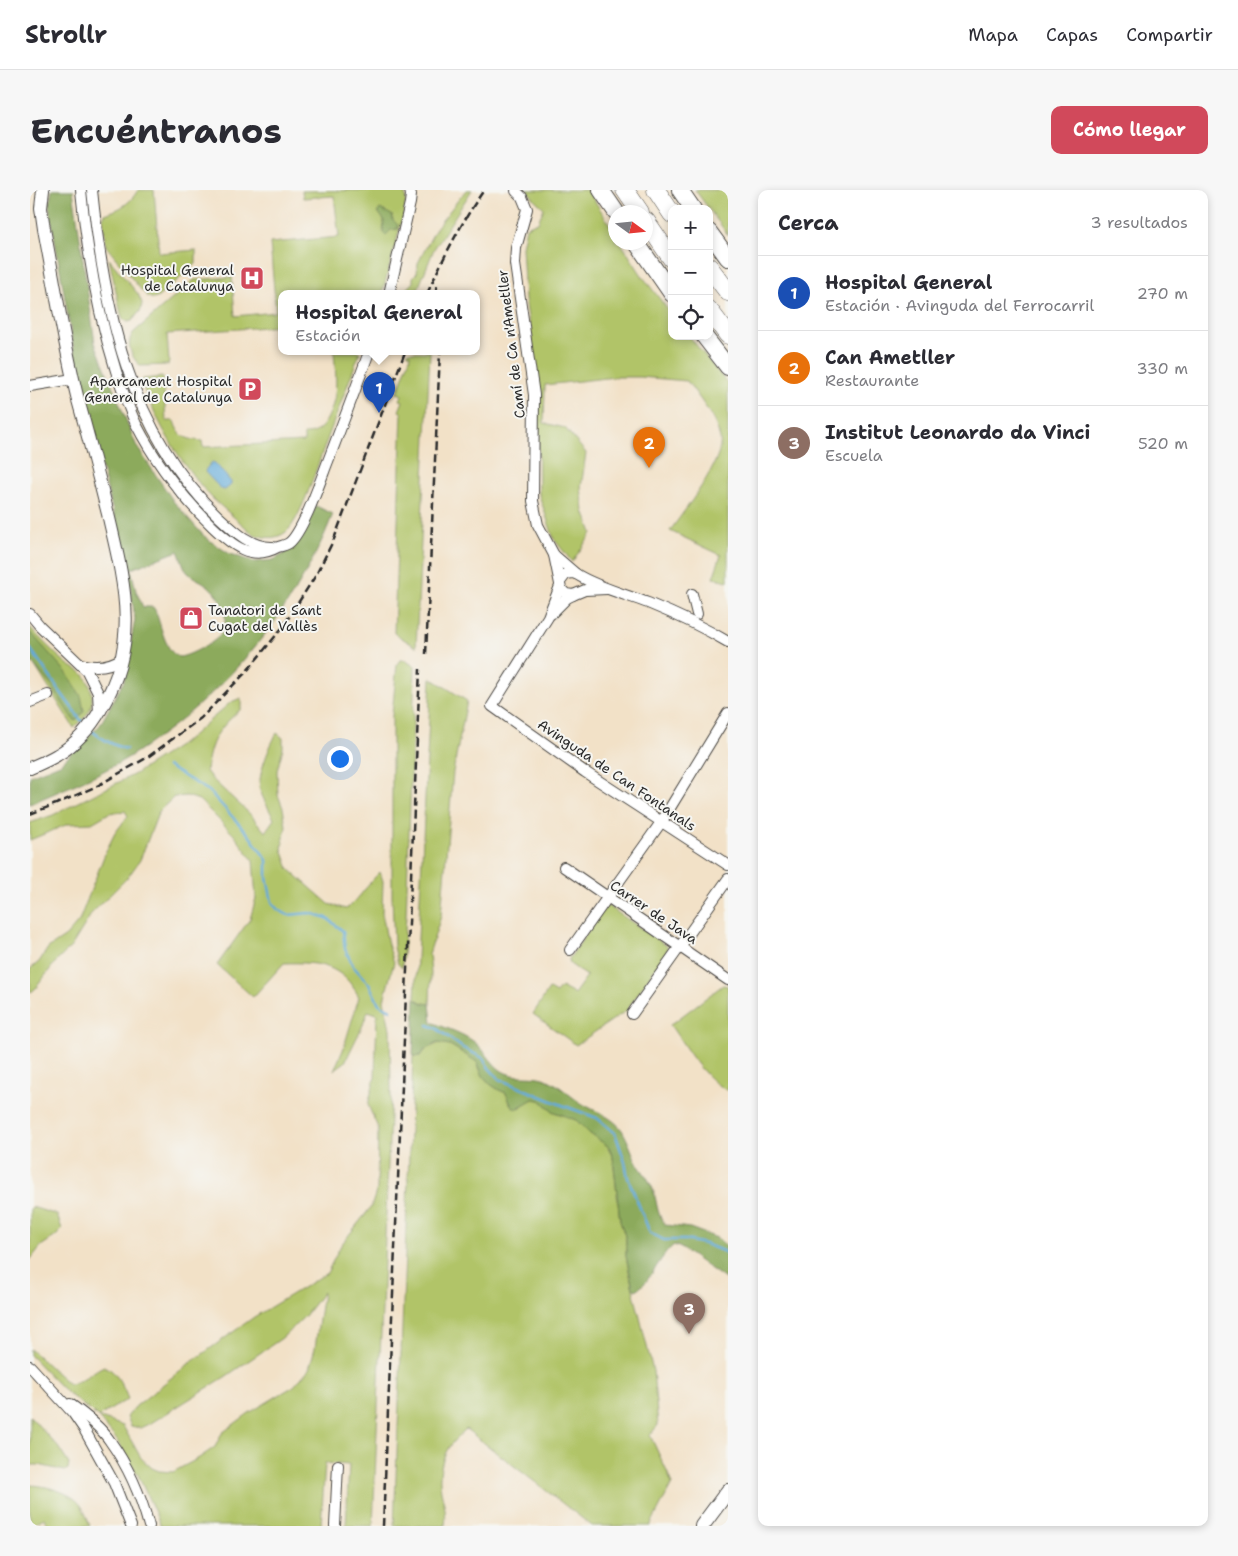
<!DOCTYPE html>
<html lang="es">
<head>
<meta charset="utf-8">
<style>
	body { margin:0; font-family:"Shantell Sans",sans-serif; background:#f7f7f7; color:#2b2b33 }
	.controls { position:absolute; right:15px; top:15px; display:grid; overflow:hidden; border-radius:10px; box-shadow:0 2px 8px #0003 }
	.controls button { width:45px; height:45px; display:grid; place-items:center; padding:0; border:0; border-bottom:1px solid #e1e1e2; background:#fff; color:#2b2b33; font:25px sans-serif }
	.compass { position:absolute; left:578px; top:15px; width:45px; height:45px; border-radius:50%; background:#fff; box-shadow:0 2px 8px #0003; rotate:105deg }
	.you { position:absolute; left:309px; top:568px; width:18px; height:18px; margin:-12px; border:4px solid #fff; border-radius:50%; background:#1a73e8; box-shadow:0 0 0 8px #1a73e833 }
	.badge { display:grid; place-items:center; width:32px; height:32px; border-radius:50%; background:#d1495b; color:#fff; font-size:16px; font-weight:700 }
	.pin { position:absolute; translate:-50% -41px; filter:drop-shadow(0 1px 2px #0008) }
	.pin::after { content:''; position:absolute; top:26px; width:18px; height:15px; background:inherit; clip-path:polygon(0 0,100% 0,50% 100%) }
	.popup { position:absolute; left:248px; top:100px; width:202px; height:65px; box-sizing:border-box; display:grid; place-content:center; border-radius:10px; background:#fff; filter:drop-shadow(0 1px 4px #0005); font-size:16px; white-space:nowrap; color:#7c7c81 }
	.popup b { font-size:19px; color:#2b2b33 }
	.popup::after { content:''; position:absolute; left:50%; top:100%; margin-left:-10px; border:10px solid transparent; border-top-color:#fff }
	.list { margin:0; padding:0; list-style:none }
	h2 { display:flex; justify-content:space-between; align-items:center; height:65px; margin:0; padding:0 20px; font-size:21px }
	h2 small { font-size:16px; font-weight:400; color:#7c7c81 }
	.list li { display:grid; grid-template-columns:32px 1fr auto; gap:15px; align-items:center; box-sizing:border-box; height:75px; padding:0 20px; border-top:1px solid #e1e1e2 }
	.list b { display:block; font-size:19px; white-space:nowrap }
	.list p { margin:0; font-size:16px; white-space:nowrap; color:#7c7c81 }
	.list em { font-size:16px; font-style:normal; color:#7c7c81 }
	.icon { flex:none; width:28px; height:28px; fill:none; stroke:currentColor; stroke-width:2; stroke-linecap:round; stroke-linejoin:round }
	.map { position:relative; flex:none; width:698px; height:1336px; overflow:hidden; border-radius:10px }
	header { display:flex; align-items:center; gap:30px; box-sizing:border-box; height:70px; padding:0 25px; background:#fff; border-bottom:1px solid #e1e1e2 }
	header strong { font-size:24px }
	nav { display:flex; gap:28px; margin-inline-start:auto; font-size:18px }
	.intro { display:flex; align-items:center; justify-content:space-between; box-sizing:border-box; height:120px; padding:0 30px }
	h1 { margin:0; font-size:35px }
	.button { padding:12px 22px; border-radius:10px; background:#d1495b; color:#fff; font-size:18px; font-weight:700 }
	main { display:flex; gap:30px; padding:0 30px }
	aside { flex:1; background:#fff; border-radius:10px; box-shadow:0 2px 8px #0003 }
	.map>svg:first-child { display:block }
	.green { fill:#b1c468; stroke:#6e784a }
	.forest { fill:#8caa5c; stroke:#5c6a44; fill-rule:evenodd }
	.water { fill:#62aad9; stroke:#466a82 }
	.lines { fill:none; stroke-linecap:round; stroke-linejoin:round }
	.stream { stroke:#62aad9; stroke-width:2.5 }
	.minor-casing { stroke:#494642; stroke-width:12 }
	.tertiary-casing { stroke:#494642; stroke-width:14 }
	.secondary-casing { stroke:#494642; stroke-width:16 }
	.trunk-casing { stroke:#494642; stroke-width:18 }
	.motorway-casing { stroke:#494642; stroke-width:19 }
	.minor { stroke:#fff; stroke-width:10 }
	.tertiary { stroke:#fff; stroke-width:12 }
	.secondary { stroke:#fff; stroke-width:14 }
	.trunk { stroke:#fff; stroke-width:16 }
	.motorway { stroke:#fff; stroke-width:18 }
	.rail { stroke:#2b2b2b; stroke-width:2.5; stroke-dasharray:8 4; stroke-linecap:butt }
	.labels { text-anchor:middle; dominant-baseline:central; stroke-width:4; stroke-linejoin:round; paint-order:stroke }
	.poi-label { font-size:14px; fill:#2b2b2b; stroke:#f6f6f2; text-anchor:end }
	.street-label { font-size:14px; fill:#2b2b2b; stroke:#f6f6f2 }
</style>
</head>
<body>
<header>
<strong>Strollr</strong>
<nav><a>Mapa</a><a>Capas</a><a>Compartir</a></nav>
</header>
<div class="intro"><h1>Encuéntranos</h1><a class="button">Cómo llegar</a></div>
<main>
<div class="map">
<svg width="698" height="1336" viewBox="0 0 698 1336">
	<rect width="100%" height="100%" fill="#f6f6f2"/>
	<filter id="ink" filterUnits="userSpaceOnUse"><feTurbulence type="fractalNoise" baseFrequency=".02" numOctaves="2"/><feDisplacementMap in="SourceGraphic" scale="10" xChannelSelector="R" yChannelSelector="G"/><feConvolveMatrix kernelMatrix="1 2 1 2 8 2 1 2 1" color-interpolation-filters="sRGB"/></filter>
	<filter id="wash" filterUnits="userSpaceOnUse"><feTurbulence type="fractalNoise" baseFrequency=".0096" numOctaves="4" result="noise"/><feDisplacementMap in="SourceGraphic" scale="20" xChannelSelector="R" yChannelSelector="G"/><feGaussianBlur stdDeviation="1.12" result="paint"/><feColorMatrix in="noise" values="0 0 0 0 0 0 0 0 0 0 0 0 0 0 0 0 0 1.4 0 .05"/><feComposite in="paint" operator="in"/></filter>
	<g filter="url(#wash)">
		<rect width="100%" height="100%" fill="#f2e1c7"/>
		<g class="green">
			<path d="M108,0H124L129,63L166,60V74L127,108L123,109L117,106L112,101L76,56L75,51L73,28L75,24C90,19 100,14 108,0Z"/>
			<path d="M374,0L376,9L374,23L352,104H252L251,136L137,144L139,172L138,175L110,176C102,167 95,155 103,143L164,90L202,87L205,126L246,122L240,53L309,47L304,6L273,8L272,1Z"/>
			<polygon points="436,0 442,0 404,59 386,104 371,104 383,92 383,87 387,83 388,73 406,38"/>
			<path d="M497,0H558L585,43L586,52L591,53L613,87L642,125V146H659L698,194V391L683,388L691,365L640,341C653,322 695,270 690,248C686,228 669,208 657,191L610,187H585L515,195L514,233L535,238L556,263L551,298L554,321L562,343L542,372L524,349L509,305L508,202L503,157L495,109L492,57L496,37L508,32L514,18L505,10Z"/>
			<polygon points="665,0 698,0 698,45"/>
			<polygon points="79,69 108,104 112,113 111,120 102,131 98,132 93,129 91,124"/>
			<path d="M304,162H330C317,197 304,231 291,266C285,283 269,332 256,342C245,350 235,348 223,344C210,332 195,320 182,308C158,283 134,245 121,214C117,206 111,196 113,189L133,187L136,231H144C149,248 157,249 172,251L173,257L274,252V244C277,244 282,244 285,242C291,239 293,235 296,231C309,208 306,186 304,162Z"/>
			<polygon points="378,162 400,162 386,457 364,443 372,223 369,221 373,211 370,210 372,205 367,203 381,165 377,163"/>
			<path d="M0,437C11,450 23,462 36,473C41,477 48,480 53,484C62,494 66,513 57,524C54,529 48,534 44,538L3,473L0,474Z"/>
			<polygon points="370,470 375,470 385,477 376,726 372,778 368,774 364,757 362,706 362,525 367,474"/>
			<polygon points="401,488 437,511 423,582 411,726 399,764 401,783 400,814 393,813 385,809"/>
			<path d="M211,508V519C186,541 181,550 176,581L182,589L221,625L235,642L244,629C240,621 232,607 230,600C227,586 240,555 247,543L253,548V558L247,581L248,605L253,618L256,636L252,659L259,679L299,714L316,719C330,709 337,694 350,682L353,691L352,723L358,755L364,772L354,810L360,839L361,903L343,1336H316L319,1275L295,1273L291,1336H131L108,1285L86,1249L68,1227L35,1201L0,1165V1159L39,1194C49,1194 64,1180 74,1176C87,1181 93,1197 98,1209L68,1227L93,1236L111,1268L122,1278L129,1281L143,1282L169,1268L185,1257L192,1243L219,1223L264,1196L279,1179L285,1158L293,1102L275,1126L252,1148L195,1187L121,1233L110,1238L101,1236L97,1227L106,1216L156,1176L224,1127L297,1083L311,1055L341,1017L347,999L348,938L338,915L345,887L347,824L338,821L332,837L315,872L304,880L313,860L329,807C312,774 288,772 254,773L223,807L187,775L220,729L226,708L223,670L204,645L169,610L157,606L144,607L129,621L110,670L98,687L62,723L41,757L24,774L5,799L0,803V779L9,772L18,758L36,746L49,731L76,661L85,643L98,626L95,621L79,623L62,633L38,634L0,650V633L23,625L105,584L156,551L201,512Z"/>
			<polygon points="578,716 637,756 638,759 597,820 546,855 503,824 519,799 526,803 531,797 544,804 557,786 540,774 539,769 575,717"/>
			<path d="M693,795L698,796V901C672,888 657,858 640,835Z"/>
			<path d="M411,852L420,855L445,870L447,872L451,882L466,898L476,903L481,915L490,918L496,912L503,909L510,910L522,921L546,930L559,943L577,955L583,967L590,1031L596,1049V1066L602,1095L623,1181L628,1235L620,1245L638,1284L642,1294L620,1336H562L436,1239C431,1244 426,1248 422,1253C411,1266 408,1285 411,1301C414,1314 417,1323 415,1336H364L383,866H390L394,860Z"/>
			<polygon points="2,1017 27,1025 32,1039 26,1046 11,1056 0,1070 0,1019"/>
			<polygon points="0,1226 28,1257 39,1274 38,1279 35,1281 9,1275 0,1275"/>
			<path d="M0,1295C14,1295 41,1302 50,1314C55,1320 57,1329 60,1336H19L14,1328L0,1336Z"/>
		</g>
		<g class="forest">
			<path d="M22,0H43L65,153L107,257L144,312L173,345L183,353L200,364L224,372L243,370L254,364L272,344L286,316L303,324C265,424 190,510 99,567C68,586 33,599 0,614V586L30,574L70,535L94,491L105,429L98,380L49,190L19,16ZM148,361C151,367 153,376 157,382C162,388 171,390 177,395C195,410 205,437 181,453C172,458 160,465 150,467C135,464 131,433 125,420L123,417H113L106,401L101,379Z"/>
			<polygon points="350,19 362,25 363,30 368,35 368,39 361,40 356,45 353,43 354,30 348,22"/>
			<polygon points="0,442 36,482 51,506 54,521 46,531 42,528 20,494 0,470"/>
			<path d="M385,809L393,813L400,814L402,832C417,839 437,844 449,856C457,864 463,875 472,881C485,889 500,884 513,888C527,892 538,905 551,913C564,921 582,926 592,940C598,950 601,960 606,971C611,980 618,987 622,997C628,1011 625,1023 636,1035L660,1038L687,1048L698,1057V1091L651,1058L644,1055C630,1065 618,1097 605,1100L603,1098L596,1066V1049L590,1031L583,967L579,957L559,943L546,930L522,921L510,910L503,909L486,919L481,915L476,903L469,900L460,894L453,886L447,872L420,855L407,853L394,860L390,866H383Z"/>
		</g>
		<polygon class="water" points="182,272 185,273 201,292 201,295 195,300 191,299 175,282 176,279"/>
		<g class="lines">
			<g class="stream">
				<polyline points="0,458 29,500 50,529 57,535"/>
				<path d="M62,541C73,550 82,555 96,559"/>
				<polyline points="137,576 179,601 219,645 237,670 237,688 242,712 248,720 258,725 280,723 297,728 313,741 315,759 323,776 339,794 349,814 361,820"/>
				<polyline points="398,835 406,838 433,858 453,868 459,878 469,889 532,915 567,928 585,943 595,972 598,988 620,1043 634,1050 655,1050 675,1054 695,1062 698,1066"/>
			</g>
		</g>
	</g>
	<g filter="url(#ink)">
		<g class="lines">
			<g class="minor-casing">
				<g id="minor">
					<path d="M51,0C57,62 67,121 86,181C92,199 98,217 106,234C126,273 152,307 183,337C202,355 221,372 248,357C252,356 256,355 259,353C272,343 289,295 295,279C310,240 325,201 339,162"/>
					<path d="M62,0C74,118 99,241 188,326C203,340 221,358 243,357"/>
					<polyline points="486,1 492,7 497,19 486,58 485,74 504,205 503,311 508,335 524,365 546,384"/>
					<polyline points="359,104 380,13 381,5 380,0"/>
					<polyline points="0,196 43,189"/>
					<polyline points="524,365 531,399 536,404 543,405 555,400 577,399"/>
					<path d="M530,392L536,384L543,383L546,384C567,397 594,404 618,413C645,424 673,437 698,452"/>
					<polyline points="530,396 518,427 462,516 555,582 698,675"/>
					<polyline points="662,404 667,424"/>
					<polyline points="0,424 10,436 57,481 68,503 69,522"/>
					<polyline points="521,424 537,408 543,405"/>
					<path d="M51,474C66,478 79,477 92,468"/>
					<polyline points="0,512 18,505"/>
					<polyline points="534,677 698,790"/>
					<polyline points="540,760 632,631 698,523"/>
					<polyline points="602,824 698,689"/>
					<polyline points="0,1176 43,1223 54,1239 84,1293 101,1336"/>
					<path d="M40,1214C54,1224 70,1236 80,1251C98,1276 111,1306 119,1336"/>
					<polyline points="305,1336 308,1275"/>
				</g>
			</g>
			<g class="tertiary-casing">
				<path id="tertiary" d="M0,578C9,574 19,570 27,565C45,555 61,537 71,519C110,454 95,396 79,328C69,288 59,249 48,210C34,154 25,96 14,39L11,18L13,0"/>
			</g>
			<g class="secondary-casing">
				<polyline id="secondary" points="672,1336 698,1301"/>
			</g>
			<g class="trunk-casing">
				<g id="trunk">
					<polyline points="571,0 586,22"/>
					<polyline points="650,0 663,19"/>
					<polyline points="679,42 698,68"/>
					<polyline points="606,52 642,104"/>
					<polyline points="674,146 698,177"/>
				</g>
			</g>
			<g class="motorway-casing">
				<g id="motorway">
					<polyline points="595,0 610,22"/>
					<polyline points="626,0 642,24"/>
					<polyline points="616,31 642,69"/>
					<polyline points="679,77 698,102"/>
					<polyline points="679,120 698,145"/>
				</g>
			</g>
			<use href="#minor" class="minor"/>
			<use href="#tertiary" class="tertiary"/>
			<use href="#secondary" class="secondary"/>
			<use href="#trunk" class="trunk"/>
			<use href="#motorway" class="motorway"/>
			<g class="rail">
				<path d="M397,104C413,68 431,33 454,0"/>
				<polyline points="406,104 407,96"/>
				<polyline points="396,464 410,162"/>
				<polyline points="0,624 26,614 67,596 118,567 171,528 217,481 252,438 286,385 304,349 375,162"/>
				<polyline points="353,1336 390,479"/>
			</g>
		</g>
	</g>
	<defs>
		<g id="hospital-square" transform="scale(1.25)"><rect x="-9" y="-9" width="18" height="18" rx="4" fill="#d1495b" stroke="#f6f6f2"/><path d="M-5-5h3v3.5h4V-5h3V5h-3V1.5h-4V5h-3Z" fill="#fff"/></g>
		<g id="parking-square" transform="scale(1.25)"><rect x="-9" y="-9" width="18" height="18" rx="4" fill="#d1495b" stroke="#f6f6f2"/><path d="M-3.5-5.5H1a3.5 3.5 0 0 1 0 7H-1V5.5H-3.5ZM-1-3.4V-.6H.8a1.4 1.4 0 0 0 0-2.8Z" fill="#fff"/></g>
		<g id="shop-square" transform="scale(1.25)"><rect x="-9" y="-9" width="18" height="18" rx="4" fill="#d1495b" stroke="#f6f6f2"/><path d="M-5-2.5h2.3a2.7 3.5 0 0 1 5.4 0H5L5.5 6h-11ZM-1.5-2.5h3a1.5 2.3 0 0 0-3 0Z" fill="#fff"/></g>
	</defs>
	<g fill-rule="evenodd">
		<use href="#hospital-square" x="222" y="88"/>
		<use href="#parking-square" x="220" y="199"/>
		<use href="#shop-square" x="161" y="428"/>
	</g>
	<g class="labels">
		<g class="poi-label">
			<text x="204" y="80">Hospital General<tspan x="204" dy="16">de Catalunya</tspan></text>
			<text x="202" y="191">Aparcament Hospital<tspan x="202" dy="16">General de Catalunya</tspan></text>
			<text x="178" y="420" text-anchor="start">Tanatori de Sant<tspan x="178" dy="16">Cugat del Vallès</tspan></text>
		</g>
		<g class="street-label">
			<text transform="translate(481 154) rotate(-97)">Camí de Ca n'Ametller</text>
			<text transform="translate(587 585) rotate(34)">Avinguda de Can Fontanals</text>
			<text transform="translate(624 722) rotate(34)">Carrer de Java</text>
		</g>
	</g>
</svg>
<div class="controls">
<button>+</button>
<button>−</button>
<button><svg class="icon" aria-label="locate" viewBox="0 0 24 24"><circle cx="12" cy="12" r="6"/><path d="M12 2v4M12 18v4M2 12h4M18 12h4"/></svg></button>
</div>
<svg class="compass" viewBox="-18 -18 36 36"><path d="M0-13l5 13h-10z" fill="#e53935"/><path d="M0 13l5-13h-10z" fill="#7c7c81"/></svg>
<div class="you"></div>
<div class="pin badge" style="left:349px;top:223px;background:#1a4fb4">1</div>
<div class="popup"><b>Hospital General</b>Estación</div>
<div class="pin badge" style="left:619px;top:278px;background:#e8710a">2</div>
<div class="pin badge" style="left:659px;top:1144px;background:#8d6e63">3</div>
</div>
<aside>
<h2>Cerca<small>3 resultados</small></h2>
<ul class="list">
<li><span class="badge" style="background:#1a4fb4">1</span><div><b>Hospital General</b><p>Estación · Avinguda del Ferrocarril</p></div><em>270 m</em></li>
<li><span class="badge" style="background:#e8710a">2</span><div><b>Can Ametller</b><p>Restaurante</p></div><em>330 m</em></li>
<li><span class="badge" style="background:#8d6e63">3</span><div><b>Institut Leonardo da Vinci</b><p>Escuela</p></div><em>520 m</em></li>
</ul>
</aside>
</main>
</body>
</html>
